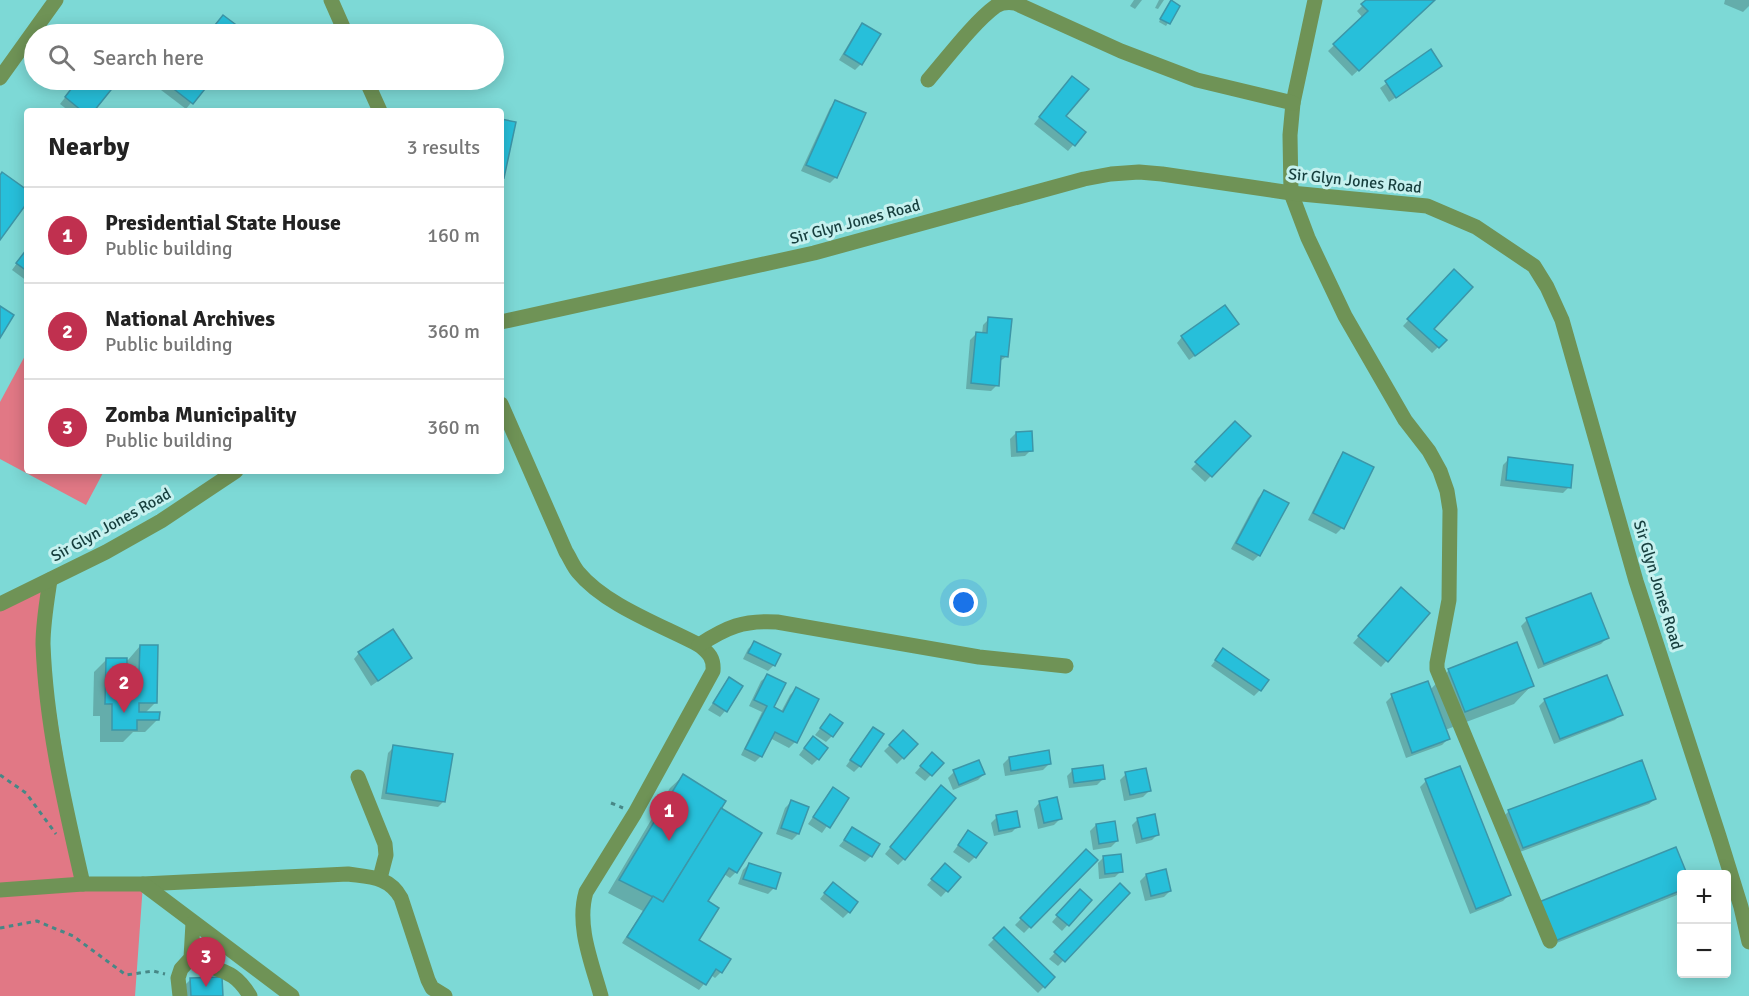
<!DOCTYPE html>
<html lang="en">
<head>
<meta charset="utf-8">
<style>
	body { margin:0; font-family:Signika,sans-serif; background:#f2f2f2; color:#222 }
	.controls { position:absolute; right:18px; bottom:18px; display:grid; overflow:hidden; border-radius:6px; box-shadow:0 3px 15px #0003 }
	.controls button { width:54px; height:54px; display:grid; place-items:center; padding:0; border:0; border-bottom:2px solid #e0e0e0; background:#fff; color:#222; font:30px sans-serif }
	.you { position:absolute; left:964px; top:603px; width:21px; height:21px; margin:-15px; border:4px solid #fff; border-radius:50%; background:#1a73e8; box-shadow:0 0 0 9px #1a73e833 }
	.badge { display:grid; place-items:center; width:39px; height:39px; border-radius:50%; background:#c0304f; color:#fff; font-size:20px; font-weight:700 }
	.pin { position:absolute; translate:-50% -50px; filter:drop-shadow(0 2px 3px #0008) }
	.pin::after { content:''; position:absolute; top:32px; width:21px; height:18px; background:inherit; clip-path:polygon(0 0,100% 0,50% 100%) }
	.list { margin:0; padding:0; list-style:none }
	h2 { display:flex; justify-content:space-between; align-items:center; height:78px; margin:0; padding:0 24px; font-size:26px }
	h2 small { font-size:20px; font-weight:400; color:#767676 }
	.list li { display:grid; grid-template-columns:39px 1fr auto; gap:18px; align-items:center; box-sizing:border-box; height:96px; padding:0 24px; border-top:2px solid #e0e0e0 }
	.list b { display:block; font-size:22px; white-space:nowrap }
	.list p { margin:0; font-size:20px; white-space:nowrap; color:#767676 }
	.list em { font-size:20px; font-style:normal; color:#767676 }
	.icon { flex:none; width:33px; height:33px; fill:none; stroke:currentColor; stroke-width:2; stroke-linecap:round; stroke-linejoin:round }
	.map { position:relative; flex:none; width:1749px; height:996px; overflow:hidden }
	.search { position:absolute; background:#fff; box-shadow:0 3px 15px #0003; left:24px; top:24px; width:480px; height:66px; display:flex; align-items:center; gap:15px; box-sizing:border-box; padding:0 21px; border-radius:33px; color:#767676; font-size:22px }
	.panel { position:absolute; background:#fff; box-shadow:0 3px 15px #0003; left:24px; top:108px; width:480px; height:366px; border-radius:6px }
	.map>svg:first-child { display:block }
	.grass { fill:#e17885 }
	.shadow { fill:#0003 }
	.building { fill:#27bfda; stroke:#3c96a8; stroke-width:1.5 }
	.lines { fill:none; stroke-linecap:round; stroke-linejoin:round }
	.path { stroke:#478786; stroke-width:3; stroke-dasharray:4.5 4.5; stroke-linecap:butt }
	.minor { stroke:#6f9356; stroke-width:15 }
	.labels { text-anchor:middle; dominant-baseline:central; stroke-width:6; stroke-linejoin:round; paint-order:stroke }
	.street-label { font-size:16px; fill:#163e3d; stroke:#c6f1ef }
</style>
</head>
<body>
<div class="map">
<svg width="1749" height="996" viewBox="0 0 1749 996">
	<rect width="100%" height="100%" fill="#7dd9d6"/>
	<g class="grass">
		<polygon points="27,352 27,471 104,471 86,505 0,459 0,402"/>
		<polygon points="57,580 46,649 83,884 143,884 135,996 0,996 0,609"/>
	</g>
	<g class="shadow">
		<polygon points="1134,0 1142,0 1135,9 1130,6"/>
		<polygon points="1159,0 1164,0 1158,9 1155,8"/>
		<polygon points="1368,0 1434,0 1352,76 1328,51 1363,18 1357,11"/>
		<polygon points="1725,0 1749,0 1749,6 1743,12 1724,4"/>
		<polygon points="1168,5 1178,6 1166,26 1159,22"/>
		<polygon points="217,22 245,34 208,34"/>
		<polygon points="862,25 861,64 855,70 839,60 857,30"/>
		<polygon points="1430,52 1440,66 1389,102 1380,88"/>
		<polygon points="79,80 117,80 92,111 69,111 60,104"/>
		<polygon points="169,80 190,80 202,89 186,109 161,90"/>
		<polygon points="1066,84 1064,117 1084,132 1068,151 1034,124"/>
		<polygon points="836,102 836,177 830,183 801,171 830,108"/>
		<polygon points="27,249 27,281 12,270"/>
		<polygon points="1454,271 1432,329 1445,340 1432,353 1403,326"/>
		<polygon points="989,319 1007,356 999,362 997,385 991,391 966,389 970,340 976,334 982,334 983,325"/>
		<polygon points="1237,324 1189,360 1177,343 1182,337"/>
		<polygon points="1235,423 1249,436 1205,482 1191,469"/>
		<polygon points="1016,433 1031,450 1025,456 1011,457 1010,439"/>
		<polygon points="1344,454 1342,528 1336,534 1308,520 1338,460"/>
		<polygon points="1509,459 1569,487 1563,493 1500,486 1503,465"/>
		<polygon points="1264,492 1259,555 1253,561 1231,549 1258,498"/>
		<polygon points="1395,595 1428,613 1381,667 1353,643"/>
		<polygon points="1590,595 1607,638 1601,644 1538,669 1521,626 1527,620"/>
		<polygon points="754,643 779,655 774,665 768,671 743,659 748,649"/>
		<polygon points="140,646 156,702 145,713 158,719 145,732 133,732 123,742 100,742 100,716 93,716 94,672 107,659 128,660"/>
		<polygon points="1223,650 1260,690 1254,696 1211,666"/>
		<polygon points="359,653 410,658 371,686 354,659"/>
		<polygon points="1449,670 1532,685 1514,704 1445,730 1448,739 1442,745 1406,758 1386,702 1392,696 1430,690"/>
		<polygon points="767,676 772,708 781,712 790,695 796,689 795,742 789,748 770,738 761,756 755,762 741,755 762,712 749,706 761,681"/>
		<polygon points="730,679 725,711 720,717 708,710"/>
		<polygon points="1545,700 1621,714 1615,720 1554,744 1539,706"/>
		<polygon points="830,716 832,736 826,742 815,735"/>
		<polygon points="873,729 860,766 854,772 846,766"/>
		<polygon points="903,732 916,745 897,764 884,751"/>
		<polygon points="807,744 818,759 812,765 799,755"/>
		<polygon points="394,747 444,801 438,807 381,799 388,753"/>
		<polygon points="1009,758 1049,764 1043,770 1005,776 1003,764"/>
		<polygon points="926,760 942,763 925,781 915,773"/>
		<polygon points="1073,770 1103,779 1097,785 1069,788 1067,776"/>
		<polygon points="954,772 984,774 978,780 953,790 948,778"/>
		<polygon points="1126,774 1149,791 1143,797 1124,801 1120,780"/>
		<polygon points="683,776 720,809 736,872 730,878 724,874 706,901 697,940 721,972 715,978 711,975 699,990 622,943 643,911 608,893 670,788"/>
		<polygon points="1426,781 1509,895 1503,901 1470,914 1420,787"/>
		<polygon points="833,789 847,798 822,833 808,824"/>
		<polygon points="935,793 904,859 898,865 885,854"/>
		<polygon points="1655,799 1649,804 1517,853 1503,817 1509,811"/>
		<polygon points="791,802 807,808 798,834 792,840 776,834 785,808"/>
		<polygon points="1039,803 1060,819 1054,825 1038,829 1034,809"/>
		<polygon points="997,817 1018,826 1012,832 994,836 991,823"/>
		<polygon points="1138,819 1158,834 1152,840 1136,844 1132,825"/>
		<polygon points="1096,825 1117,841 1111,847 1093,850 1090,831"/>
		<polygon points="853,829 871,856 865,862 839,846"/>
		<polygon points="968,832 975,857 969,863 953,852"/>
		<polygon points="1675,849 1685,874 1682,874 1682,893 1549,946"/>
		<polygon points="1086,851 1095,860 1024,933 1015,925"/>
		<polygon points="1104,857 1121,871 1115,877 1099,879 1098,863"/>
		<polygon points="749,864 774,888 768,894 738,884 743,870"/>
		<polygon points="939,871 959,877 941,897 927,885"/>
		<polygon points="1146,875 1170,891 1164,897 1145,901 1140,881"/>
		<polygon points="1120,885 1128,893 1058,966 1049,959"/>
		<polygon points="827,890 849,912 843,918 820,899"/>
		<polygon points="1074,897 1090,900 1062,931 1052,922"/>
		<polygon points="1004,929 1053,977 1038,993 988,945"/>
		<polygon points="190,980 221,996 178,996 178,992"/>
	</g>
	<g class="building">
		<polygon points="1171,0 1180,6 1170,24 1160,19"/>
		<polygon points="1366,0 1435,0 1359,71 1333,44 1368,11 1361,4"/>
		<polygon points="223,15 247,33 246,34 217,34 211,30"/>
		<polygon points="862,23 881,34 862,65 844,54"/>
		<polygon points="1431,49 1442,66 1396,98 1385,81"/>
		<polygon points="1072,76 1089,89 1066,116 1086,132 1075,146 1039,117"/>
		<polygon points="78,80 119,80 94,111 82,111 65,97"/>
		<polygon points="169,80 192,80 205,89 193,104 166,83"/>
		<polygon points="835,100 866,113 837,178 806,165"/>
		<polygon points="501,119 516,122 504,178 501,177"/>
		<polygon points="2,172 27,190 27,203 0,240 0,175"/>
		<polygon points="27,249 27,271 16,263"/>
		<polygon points="1454,269 1473,287 1434,329 1447,340 1439,348 1407,319"/>
		<polygon points="1225,305 1239,324 1195,356 1181,336"/>
		<polygon points="0,306 14,315 0,338"/>
		<polygon points="988,317 1012,319 1008,357 1001,356 999,386 971,383 976,332 987,333"/>
		<polygon points="1235,421 1251,436 1212,477 1195,462"/>
		<polygon points="1032,431 1033,451 1017,452 1016,432"/>
		<polygon points="1343,452 1374,467 1344,529 1313,513"/>
		<polygon points="1508,457 1573,465 1571,488 1506,480"/>
		<polygon points="1264,490 1289,503 1260,556 1236,543"/>
		<polygon points="1401,587 1430,613 1388,662 1358,636"/>
		<polygon points="1591,593 1609,638 1544,664 1526,618"/>
		<polygon points="393,629 412,658 378,681 358,652"/>
		<polygon points="754,641 781,654 775,666 748,653"/>
		<polygon points="1517,642 1534,686 1465,712 1448,669"/>
		<polygon points="140,645 158,645 157,703 139,703 139,712 160,712 159,720 137,720 137,730 112,730 112,704 105,704 106,658 127,658 127,673 139,673"/>
		<polygon points="1223,648 1269,680 1261,691 1215,660"/>
		<polygon points="767,674 786,683 774,707 783,712 796,687 819,699 797,743 775,732 762,757 745,749 767,706 754,700"/>
		<polygon points="1607,675 1623,715 1560,739 1544,699"/>
		<polygon points="729,677 743,686 727,712 713,703"/>
		<polygon points="1428,681 1450,739 1412,753 1391,694"/>
		<polygon points="830,714 843,723 833,737 820,728"/>
		<polygon points="873,727 884,734 861,767 850,760"/>
		<polygon points="903,730 918,744 904,759 889,745"/>
		<polygon points="813,736 828,748 819,760 804,748"/>
		<polygon points="393,745 453,754 445,802 386,793"/>
		<polygon points="1049,750 1051,764 1011,771 1009,757"/>
		<polygon points="932,752 944,763 932,776 920,766"/>
		<polygon points="979,760 985,774 959,785 953,770"/>
		<polygon points="1642,760 1656,799 1523,848 1508,810"/>
		<polygon points="1103,765 1105,779 1074,783 1072,769"/>
		<polygon points="1460,766 1511,895 1476,909 1425,779"/>
		<polygon points="1146,768 1151,791 1130,795 1125,772"/>
		<polygon points="683,774 726,801 663,902 619,880"/>
		<polygon points="941,785 956,798 905,860 890,847"/>
		<polygon points="833,787 849,798 830,828 813,817"/>
		<polygon points="1057,797 1062,819 1044,823 1039,801"/>
		<polygon points="791,800 809,807 799,834 781,828"/>
		<polygon points="721,808 762,833 737,873 729,868 708,901 719,908 699,940 731,959 722,973 716,969 706,985 627,937 653,896 663,902"/>
		<polygon points="1017,811 1020,827 999,831 996,815"/>
		<polygon points="1155,814 1159,835 1142,839 1137,818"/>
		<polygon points="1115,821 1118,841 1099,844 1096,824"/>
		<polygon points="852,827 880,844 872,857 844,840"/>
		<polygon points="968,830 987,843 976,858 958,845"/>
		<polygon points="1676,847 1687,874 1682,874 1682,890 1555,941 1539,902"/>
		<polygon points="1086,849 1098,860 1031,928 1020,918"/>
		<polygon points="1121,854 1123,872 1105,874 1103,856"/>
		<polygon points="749,863 781,873 776,889 743,879"/>
		<polygon points="945,863 961,877 948,892 931,879"/>
		<polygon points="1166,869 1171,891 1151,896 1146,874"/>
		<polygon points="833,882 858,902 850,913 824,893"/>
		<polygon points="1120,883 1130,893 1065,962 1054,952"/>
		<polygon points="1080,889 1092,900 1069,926 1056,915"/>
		<polygon points="1004,927 1055,977 1045,988 993,938"/>
		<polygon points="222,977 223,996 191,996 190,978"/>
	</g>
	<g class="lines">
		<g class="path">
			<polyline points="0,775 26,793 56,834"/>
			<polyline points="611,803 623,808"/>
			<polyline points="0,928 37,921 73,936 126,975 153,971 165,974"/>
		</g>
		<g class="minor">
			<polyline points="331,0 346,34"/>
			<polyline points="1315,0 1293,103 1290,135 1291,193 1308,238 1345,316 1405,420 1429,451 1440,471 1447,491 1450,510 1449,600 1437,663 1437,669 1550,941"/>
			<polyline points="0,78 56,0"/>
			<polyline points="366,80 380,111"/>
			<path d="M928,80C947,58 974,22 996,6C1002,2 1008,2 1015,3L1121,51L1197,80L1293,103"/>
			<polyline points="501,322 814,253 1084,179 1111,174 1139,172 1162,174 1291,193 1427,206 1476,227 1534,266 1547,287 1562,320 1636,581 1719,836 1741,907 1749,942"/>
			<path d="M501,404L566,552C570,558 573,566 578,572C605,605 661,625 699,645C709,653 714,658 713,671L635,813L586,892C576,926 592,963 601,996"/>
			<path d="M50,580C47,600 43,623 43,644C46,726 65,805 83,884"/>
			<polyline points="0,604 106,552 161,521 236,471"/>
			<path d="M699,645C727,627 743,620 777,622L979,657L1066,666"/>
			<polyline points="358,777 385,844 386,855 380,878"/>
			<path d="M143,884L348,874C369,877 389,876 401,898L428,980L432,988L445,996"/>
			<polyline points="0,890 83,884 143,884 292,996"/>
			<path d="M191,958C218,973 232,966 250,996"/>
			<polyline points="180,996 178,978 181,969 191,958 193,923"/>
		</g>
	</g>
	<g class="labels">
		<g class="street-label">
			<text transform="translate(1355 181) rotate(6)">Sir Glyn Jones Road</text>
			<text transform="translate(855 222) rotate(-15)">Sir Glyn Jones Road</text>
			<text transform="translate(111 525) rotate(-29)">Sir Glyn Jones Road</text>
			<text transform="translate(1658 585) rotate(73)">Sir Glyn Jones Road</text>
		</g>
	</g>
</svg>
<div class="controls">
<button>+</button>
<button>−</button>
</div>
<div class="you"></div>
<div class="pin badge" style="left:669px;top:841px">1</div>
<div class="pin badge" style="left:124px;top:713px">2</div>
<div class="pin badge" style="left:206px;top:987px">3</div>
<div class="search"><svg class="icon" aria-label="search" viewBox="0 0 24 24"><circle cx="10" cy="10" r="6"/><path d="M15 15l6 6"/></svg>Search here</div>
<section class="panel">
<h2>Nearby<small>3 results</small></h2>
<ul class="list">
<li><span class="badge">1</span><div><b>Presidential State House</b><p>Public building</p></div><em>160 m</em></li>
<li><span class="badge">2</span><div><b>National Archives</b><p>Public building</p></div><em>360 m</em></li>
<li><span class="badge">3</span><div><b>Zomba Municipality</b><p>Public building</p></div><em>360 m</em></li>
</ul>
</section>
</div>
</body>
</html>
